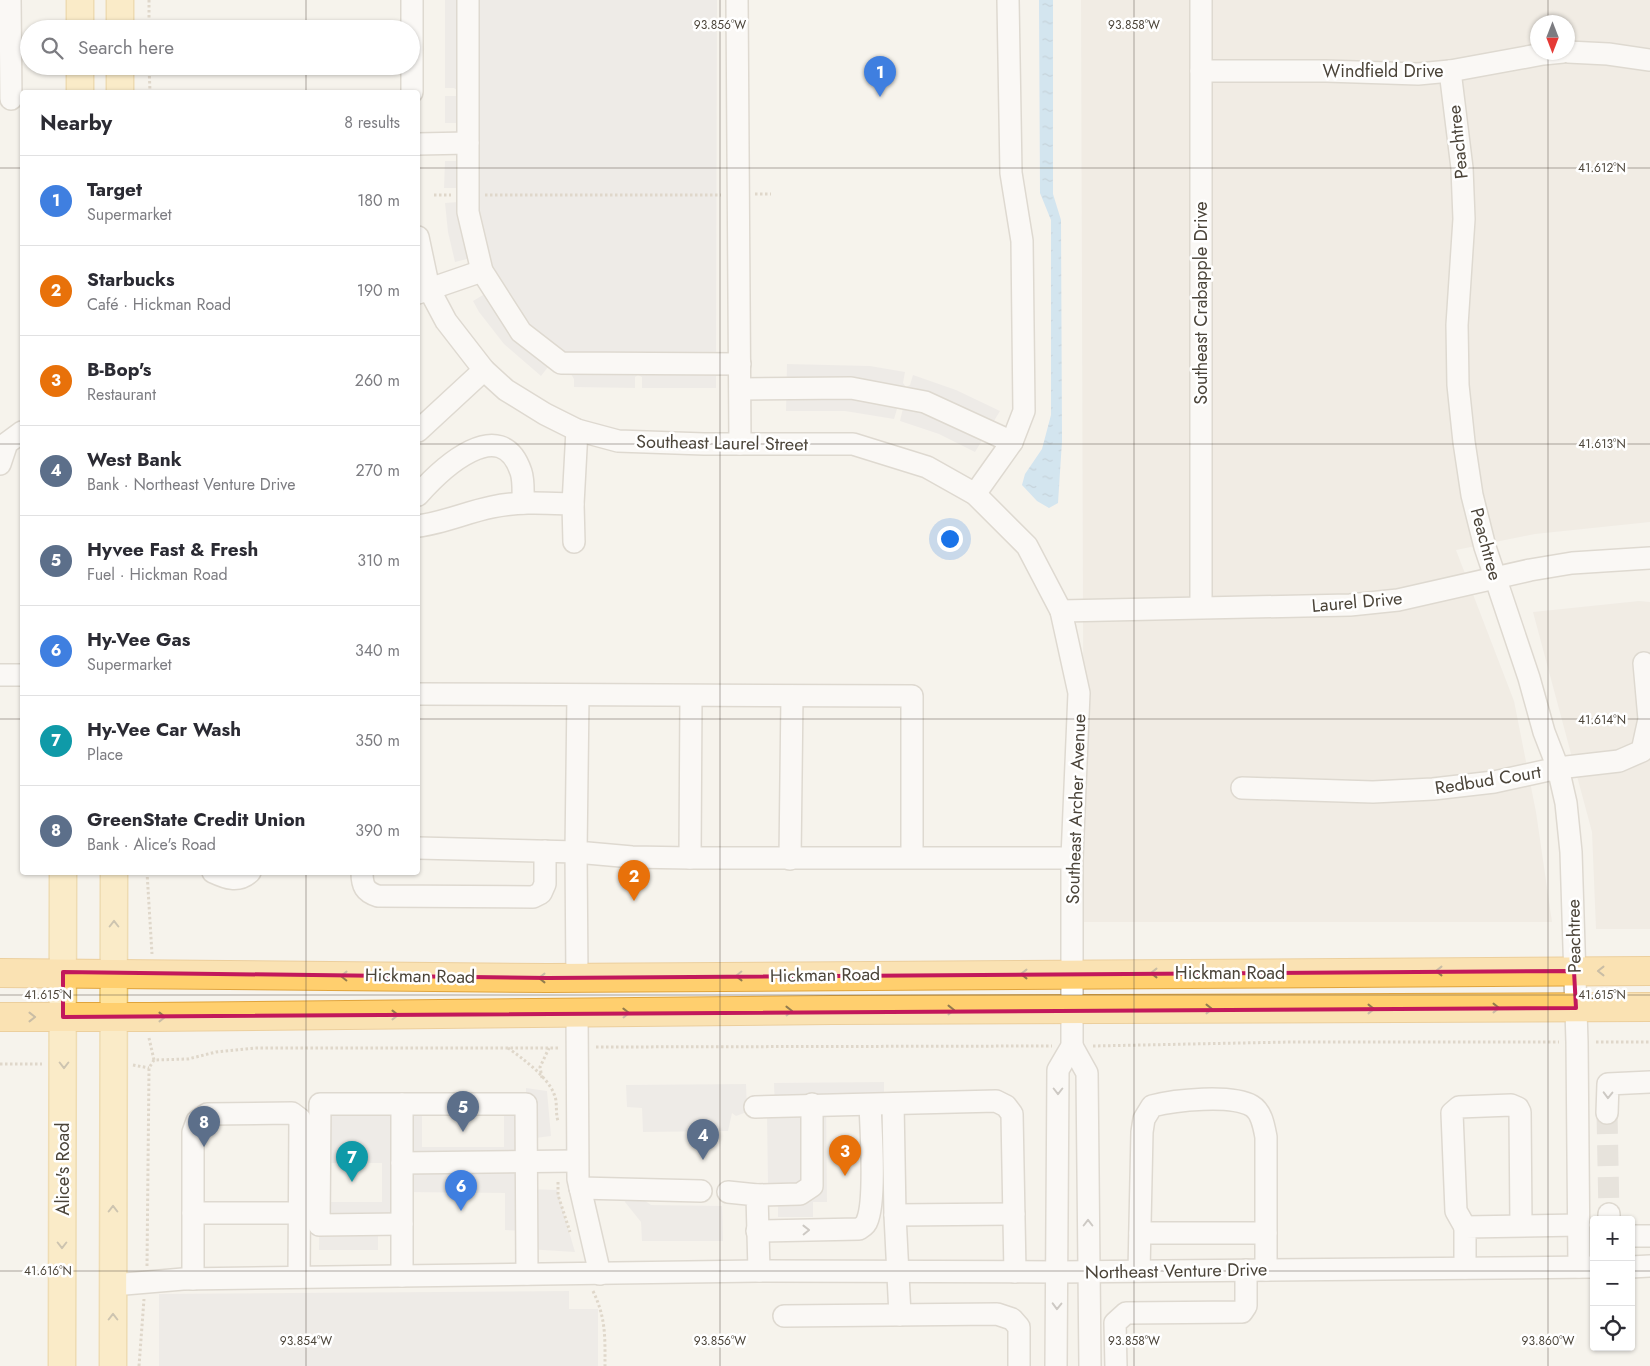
<!DOCTYPE html>
<html lang="en">
<head>
<meta charset="utf-8">
<style>
	body { margin:0; font-family:Jost,sans-serif; background:#f7f7f7; color:#2b2b33 }
	.controls { position:absolute; right:15px; bottom:15px; display:grid; overflow:hidden; border-radius:5px; box-shadow:0 1px 4px #0004 }
	.controls button { width:45px; height:45px; display:grid; place-items:center; padding:0; border:0; border-bottom:1px solid #e1e1e2; background:#fff; color:#2b2b33; font:25px sans-serif }
	.compass { position:absolute; left:1530px; top:15px; width:45px; height:45px; border-radius:50%; background:#fff; box-shadow:0 1px 4px #0004; rotate:180deg }
	.you { position:absolute; left:949px; top:538px; width:18px; height:18px; margin:-12px; border:4px solid #fff; border-radius:50%; background:#1a73e8; box-shadow:0 0 0 8px #1a73e833 }
	.badge { display:grid; place-items:center; width:32px; height:32px; border-radius:50%; background:#7c3aed; color:#fff; font-size:16px; font-weight:700 }
	.pin { position:absolute; translate:-50% -41px; filter:drop-shadow(0 1px 2px #0008) }
	.pin::after { content:''; position:absolute; top:26px; width:18px; height:15px; background:inherit; clip-path:polygon(0 0,100% 0,50% 100%) }
	.list { margin:0; padding:0; list-style:none }
	h2 { display:flex; justify-content:space-between; align-items:center; height:65px; margin:0; padding:0 20px; font-size:21px }
	h2 small { font-size:16px; font-weight:400; color:#7c7c81 }
	.list li { display:grid; grid-template-columns:32px 1fr auto; gap:15px; align-items:center; box-sizing:border-box; height:90px; padding:0 20px; border-top:1px solid #e1e1e2 }
	.list b { display:block; font-size:19px; white-space:nowrap }
	.list p { margin:0; font-size:16px; white-space:nowrap; color:#7c7c81 }
	.list em { font-size:16px; font-style:normal; color:#7c7c81 }
	.icon { flex:none; width:28px; height:28px; fill:none; stroke:currentColor; stroke-width:2; stroke-linecap:round; stroke-linejoin:round }
	.map { position:relative; flex:none; width:1650px; height:1366px; overflow:hidden }
	.search { position:absolute; background:#fff; box-shadow:0 1px 4px #0004; left:20px; top:20px; width:400px; height:55px; display:flex; align-items:center; gap:12px; box-sizing:border-box; padding:0 18px; border-radius:28px; color:#7c7c81; font-size:19px }
	.panel { position:absolute; background:#fff; box-shadow:0 1px 4px #0004; left:20px; top:90px; width:400px; height:785px; border-radius:5px }
	.map>svg:first-child { display:block }
	.residential { fill:#eae5da; fill-rule:evenodd }
	.parking { fill:#e5e3e0; fill-rule:evenodd }
	.water { fill:url(#water-ripples) }
	.lines { fill:none; stroke-linecap:round; stroke-linejoin:round }
	.minor-tunnel { stroke:#d4d0c8; stroke-width:21; stroke-dasharray:21 11; stroke-linecap:butt }
	.minor-casing { stroke:#c2bbae; stroke-width:24 }
	.major-casing { stroke:#e6c16a; stroke-width:29 }
	.highway-casing { stroke:#e0a43c; stroke-width:30 }
	.path { stroke:#c4b79f; stroke-width:3; stroke-dasharray:2.5 2.5; stroke-linecap:butt }
	.minor { stroke:#fff; stroke-width:21 }
	.major { stroke:#ffe39c; stroke-width:26 }
	.highway { stroke:#ffcf6e; stroke-width:28 }
	.oneway { stroke:#9c8c66 }
	.oneway2 { stroke:#937c4e }
	.oneway3 { stroke:#9c9892 }
	.marked { fill:none; stroke:#c2185b; stroke-width:4; stroke-linejoin:round }
	.ticks { fill:none; stroke:#4b4439; stroke-width:1; stroke-opacity:0.45 }
	.labels { text-anchor:middle; dominant-baseline:central; stroke-width:5; stroke-linejoin:round; paint-order:stroke }
	.street-label { font-size:18px; fill:#4b4439; stroke:#fff }
	.ticks-label { font-size:12px; text-anchor:middle; fill:#4b4439; stroke:#fff; stroke-width:5; stroke-linejoin:round; paint-order:stroke }
</style>
</head>
<body>
<div class="map">
<svg width="1650" height="1366" viewBox="0 0 1650 1366">
	<defs>
		<pattern id="water-ripples" width="26" height="14" patternUnits="userSpaceOnUse" patternTransform="scale(1.25)"><rect width="26" height="14" fill="#a9d4f2"/><path d="M2 4q2-2 4 0t4 0M15 11q2-2 4 0t4 0" fill="none" stroke="#8caec5"/></pattern>
	</defs>
	<rect width="100%" height="100%" fill="#f6f3ec"/>
	<g class="residential">
		<path d="M1081,0H1650V522L1535,534L1456,550L1514,701L1536,812L1552,922H1084ZM1538,22H1568V52H1538Z"/>
		<polygon points="1639,601 1650,602 1650,929 1596,929 1592,832 1533,612"/>
	</g>
	<g class="parking">
		<polygon points="445,0 717,0 716,388 642,388 642,377 638,375 635,377 635,388 574,387 574,379 571,374 561,373 548,367 541,376 504,344 479,312 473,301 483,295 469,261 467,259 455,262 448,232 445,203 458,202 458,188 444,188 445,161 456,161 457,123 445,123 445,96 456,96 458,91 454,88 445,88"/>
		<polygon points="787,364 870,366 905,372 903,383 906,387 910,385 913,375 956,390 1000,411 975,452 939,434 900,421 903,408 897,409 894,419 845,411 786,411"/>
		<polygon points="884,1082 884,1096 826,1096 827,1202 813,1202 813,1217 778,1217 778,1184 768,1183 767,1117 775,1116 774,1083"/>
		<polygon points="746,1084 747,1112 736,1116 732,1113 728,1131 643,1132 642,1108 627,1107 626,1085"/>
		<path d="M526,1088L547,1091L551,1136L527,1139V1189L557,1190L575,1252L527,1249V1231L505,1230V1193L402,1192V1224L378,1225V1250H319L320,1104L526,1103ZM504,1116V1147H422V1116ZM321,1163H382V1202H321Z"/>
		<polygon points="627,1188 651,1205 722,1206 723,1241 642,1241 641,1222 625,1202"/>
		<polygon points="569,1291 569,1309 598,1309 598,1366 159,1366 159,1294"/>
	</g>
	<polygon class="water" points="1039,0 1053,0 1053,194 1061,220 1062,441 1058,503 1049,508 1037,501 1022,485 1025,474 1042,449 1051,415 1051,220 1040,193"/>
	<g class="lines">
		<polyline class="minor-tunnel" points="1607,1113 1609,1214"/>
		<g class="minor-casing">
			<g id="minor">
				<polyline points="10,0 11,99"/>
				<polyline points="468,0 468,212 482,271 521,332 561,363 740,364"/>
				<polyline points="737,0 740,444"/>
				<polyline points="1008,0 1011,173 1022,241 1024,411 1012,442"/>
				<polyline points="1568,52 1608,54 1650,60"/>
				<polyline points="1201,71 1326,71 1418,74 1450,71 1543,54 1563,52"/>
				<polyline points="1450,71 1462,168 1464,219 1457,325 1458,385 1464,442 1472,495 1485,547 1529,678 1544,732 1558,768 1566,803 1571,852 1577,1042 1579,1267"/>
				<polyline points="412,92 412,0"/>
				<polyline points="418,144 468,143"/>
				<polyline points="418,237 429,289 446,321 484,370 506,390 545,414 577,430 618,441 704,444 853,444 927,467 975,494 1027,546 1061,611 1079,693 1072,858 1072,1046 1058,1070 1056,1366"/>
				<polyline points="418,293 482,271"/>
				<polyline points="740,389 851,388 925,402 1012,442 975,494"/>
				<polyline points="418,431 484,370"/>
				<polyline points="0,464 7,443 22,432"/>
				<path d="M418,495C441,469 501,412 521,472C524,481 523,493 523,503"/>
				<path d="M418,526C443,523 467,512 492,507C519,501 546,503 573,504"/>
				<polyline points="574,542 573,504 577,430"/>
				<polyline points="1201,607 1201,0"/>
				<polyline points="1061,611 1350,605 1398,600 1530,570 1572,563 1650,558"/>
				<polyline points="0,675 22,675"/>
				<polyline points="418,694 912,696 912,857"/>
				<polyline points="578,696 576,852 632,857 690,858 1072,858"/>
				<polyline points="1242,788 1373,792 1433,789 1494,782 1558,768 1619,761 1642,751 1649,719 1644,663"/>
				<polyline points="418,848 576,852 577,978"/>
				<polyline points="690,858 691,696"/>
				<polyline points="790,859 792,696"/>
				<path d="M213,872C226,878 238,883 250,872"/>
				<path d="M362,872C362,886 365,892 378,896L533,897L541,893L545,884V851"/>
				<polyline points="577,1013 578,1179 600,1274"/>
				<polyline points="1072,1046 1087,1073 1090,1366"/>
				<polyline points="402,1104 402,1276"/>
				<polyline points="893,1104 895,1215 900,1315"/>
				<polyline points="755,1107 996,1101 1006,1106 1012,1114 1015,1272"/>
				<polyline points="1607,1113 1608,1084 1650,1082"/>
				<polyline points="402,1163 576,1161"/>
				<polyline points="580,1188 701,1191"/>
				<polyline points="728,1192 757,1195 759,1271"/>
				<polyline points="757,1195 800,1194 812,1186 812,1104"/>
				<polyline points="193,1213 300,1213"/>
				<polyline points="1609,1214 1609,1220"/>
				<polyline points="895,1215 1014,1214"/>
				<polyline points="402,1224 319,1225 320,1104 526,1104 527,1274"/>
				<polyline points="1465,1227 1456,1211 1452,1113 1459,1107 1511,1105 1518,1108 1520,1112 1521,1225"/>
				<path d="M757,1231L859,1229C862,1227 866,1225 867,1221C876,1201 871,1130 870,1105"/>
				<polyline points="1140,1233 1266,1233"/>
				<polyline points="1631,1236 1650,1236"/>
				<polyline points="1631,1267 1650,1266"/>
				<polyline points="1465,1268 1465,1227 1579,1225"/>
				<path d="M1139,1271L1142,1132L1144,1119L1152,1106C1175,1100 1231,1094 1252,1106C1262,1112 1264,1127 1266,1137V1270"/>
				<polyline points="193,1279 193,1132 197,1121 207,1114 292,1113 300,1119 299,1277"/>
				<polyline points="113,1285 183,1279 759,1271 1058,1272 1594,1267"/>
				<polyline points="784,1316 997,1314 1012,1319 1019,1327 1019,1366"/>
				<polyline points="1116,1366 1115,1323 1126,1313 1242,1312 1246,1306 1246,1270"/>
			</g>
		</g>
		<g class="major-casing">
			<g id="major">
				<polyline points="120,0 120,29"/>
				<polyline points="80,29 80,0"/>
				<polyline points="120,66 120,92"/>
				<polyline points="80,92 80,66"/>
				<polyline points="62,1366 63,872"/>
				<polyline points="113,1366 114,872"/>
			</g>
		</g>
		<g class="highway-casing">
			<g id="highway">
				<polyline points="0,973 548,978 1650,971"/>
				<polyline points="0,1017 150,1017 832,1010 1650,1007"/>
			</g>
		</g>
		<g class="path">
			<polyline points="149,0 149,29"/>
			<polyline points="149,66 150,92"/>
			<polyline points="755,194 771,194"/>
			<polyline points="434,195 451,195"/>
			<polyline points="485,195 721,195"/>
			<polyline points="147,872 152,954"/>
			<polyline points="149,1038 154,1060"/>
			<polyline points="1596,1042 1650,1042"/>
			<polyline points="1093,1046 1290,1042 1559,1042"/>
			<polyline points="596,1047 1052,1046"/>
			<path d="M508,1048C522,1058 548,1077 554,1094C558,1102 555,1112 558,1121"/>
			<polyline points="0,1064 42,1064"/>
			<polyline points="133,1065 149,1068"/>
			<polyline points="542,1078 540,1067 549,1048"/>
			<polyline points="558,1182 558,1195 570,1232"/>
			<polyline points="147,1266 149,1068 154,1060 188,1059 216,1052 255,1048 559,1048"/>
			<path d="M593,1291C606,1318 605,1337 605,1366"/>
			<polyline points="139,1366 144,1299"/>
		</g>
		<use href="#minor" class="minor"/>
		<use href="#major" class="major"/>
		<use href="#highway" class="highway"/>
	</g>
	<defs><path id="oneway-chevron" d="M-2-3.5L2.5 0L-2 3.5" fill="none" stroke-width="1.6" stroke-linecap="round" stroke-linejoin="round" transform="scale(1.25)"/></defs>
	<g class="oneway">
		<use href="#oneway-chevron" transform="translate(114 924) rotate(-90)"/>
		<use href="#oneway-chevron" transform="translate(64 1065) rotate(90)"/>
		<use href="#oneway-chevron" transform="translate(113 1209) rotate(-90)"/>
		<use href="#oneway-chevron" transform="translate(62 1245) rotate(90)"/>
		<use href="#oneway-chevron" transform="translate(113 1317) rotate(-90)"/>
	</g>
	<g class="oneway2">
		<use href="#oneway-chevron" transform="translate(1439 971) rotate(180)"/>
		<use href="#oneway-chevron" transform="translate(1601 971) rotate(180)"/>
		<use href="#oneway-chevron" transform="translate(1154 973) rotate(180)"/>
		<use href="#oneway-chevron" transform="translate(1024 974) rotate(-180)"/>
		<use href="#oneway-chevron" transform="translate(344 976) rotate(-179)"/>
		<use href="#oneway-chevron" transform="translate(739 976) rotate(179)"/>
		<use href="#oneway-chevron" transform="translate(542 978) rotate(-180)"/>
		<use href="#oneway-chevron" transform="translate(1496 1008)"/>
		<use href="#oneway-chevron" transform="translate(1209 1009)"/>
		<use href="#oneway-chevron" transform="translate(1371 1009)"/>
		<use href="#oneway-chevron" transform="translate(951 1010)"/>
		<use href="#oneway-chevron" transform="translate(789 1011) rotate(-1)"/>
		<use href="#oneway-chevron" transform="translate(626 1013) rotate(-1)"/>
		<use href="#oneway-chevron" transform="translate(395 1015)"/>
		<use href="#oneway-chevron" transform="translate(32 1017)"/>
		<use href="#oneway-chevron" transform="translate(162 1017)"/>
	</g>
	<g class="oneway3">
		<use href="#oneway-chevron" transform="translate(1058 1091) rotate(90)"/>
		<use href="#oneway-chevron" transform="translate(1608 1095) rotate(91)"/>
		<use href="#oneway-chevron" transform="translate(1088 1223) rotate(-90)"/>
		<use href="#oneway-chevron" transform="translate(806 1230) rotate(-1)"/>
		<use href="#oneway-chevron" transform="translate(1057 1306) rotate(91)"/>
	</g>
	<path d="M0 0H1650V1366H0ZM1574,971L1576,1008L63,1017V972L548,978Z" fill="#f6f3ec" fill-opacity=".55" fill-rule="evenodd"/>
	<path class="marked" d="M1574,971L1576,1008L63,1017V972L548,978Z"/>
	<path class="ticks" d="M306,0V29M720,0V1366M1134,0V1366M1548,0V22M1548,52V1366M306,66V92M0,168H22M418,168H1650M0,444H22M418,444H1650M0,719H22M418,719H1650M306,872V1366M0,995H1650M0,1271H1594M1631,1271H1650"/>
	<g class="labels">
		<g class="street-label">
			<text x="1383" y="71">Windfield Drive</text>
			<text transform="translate(1458 142) rotate(-96)">Peachtree</text>
			<text transform="translate(1201 303) rotate(-90)">Southeast Crabapple Drive</text>
			<text transform="translate(722 443) rotate(1)">Southeast Laurel Street</text>
			<text transform="translate(1486 544) rotate(75)">Peachtree</text>
			<text transform="translate(1357 602) rotate(-5)">Laurel Drive</text>
			<text transform="translate(1488 780) rotate(-9)">Redbud Court</text>
			<text transform="translate(1076 809) rotate(-88)">Southeast Archer Avenue</text>
			<text transform="translate(1574 936) rotate(-91)">Peachtree</text>
			<text x="1230" y="973">Hickman Road</text>
			<text transform="translate(825 975) rotate(-1)">Hickman Road</text>
			<text transform="translate(420 976) rotate(1)">Hickman Road</text>
			<text transform="translate(63 1169) rotate(-90)">Alice's Road</text>
			<text transform="translate(1176 1271) rotate(-1)">Northeast Venture Drive</text>
		</g>
	</g>
	<g class="ticks-label">
		<text x="720" y="29">93.856°W</text>
		<text x="1134" y="29">93.858°W</text>
		<text x="1602" y="172">41.612°N</text>
		<text x="1602" y="448">41.613°N</text>
		<text x="1602" y="724">41.614°N</text>
		<text x="1602" y="999">41.615°N</text>
		<text x="48" y="999">41.615°N</text>
		<text x="48" y="1275">41.616°N</text>
		<text x="306" y="1345">93.854°W</text>
		<text x="720" y="1345">93.856°W</text>
		<text x="1134" y="1345">93.858°W</text>
		<text x="1548" y="1345">93.860°W</text>
	</g>
</svg>
<div class="controls">
<button>+</button>
<button>−</button>
<button><svg class="icon" aria-label="locate" viewBox="0 0 24 24"><circle cx="12" cy="12" r="6"/><path d="M12 2v4M12 18v4M2 12h4M18 12h4"/></svg></button>
</div>
<svg class="compass" viewBox="-18 -18 36 36"><path d="M0-13l5 13h-10z" fill="#e53935"/><path d="M0 13l5-13h-10z" fill="#7c7c81"/></svg>
<div class="you"></div>
<div class="pin badge" style="left:880px;top:97px;background:#3f7fe0">1</div>
<div class="pin badge" style="left:634px;top:901px;background:#e8710a">2</div>
<div class="pin badge" style="left:845px;top:1176px;background:#e8710a">3</div>
<div class="pin badge" style="left:703px;top:1160px;background:#5c6f8a">4</div>
<div class="pin badge" style="left:463px;top:1132px;background:#5c6f8a">5</div>
<div class="pin badge" style="left:461px;top:1211px;background:#3f7fe0">6</div>
<div class="pin badge" style="left:352px;top:1182px;background:#0f9aa8">7</div>
<div class="pin badge" style="left:204px;top:1147px;background:#5c6f8a">8</div>
<div class="search"><svg class="icon" aria-label="search" viewBox="0 0 24 24"><circle cx="10" cy="10" r="6"/><path d="M15 15l6 6"/></svg>Search here</div>
<section class="panel">
<h2>Nearby<small>8 results</small></h2>
<ul class="list">
<li><span class="badge" style="background:#3f7fe0">1</span><div><b>Target</b><p>Supermarket</p></div><em>180 m</em></li>
<li><span class="badge" style="background:#e8710a">2</span><div><b>Starbucks</b><p>Café · Hickman Road</p></div><em>190 m</em></li>
<li><span class="badge" style="background:#e8710a">3</span><div><b>B-Bop's</b><p>Restaurant</p></div><em>260 m</em></li>
<li><span class="badge" style="background:#5c6f8a">4</span><div><b>West Bank</b><p>Bank · Northeast Venture Drive</p></div><em>270 m</em></li>
<li><span class="badge" style="background:#5c6f8a">5</span><div><b>Hyvee Fast &amp; Fresh</b><p>Fuel · Hickman Road</p></div><em>310 m</em></li>
<li><span class="badge" style="background:#3f7fe0">6</span><div><b>Hy-Vee Gas</b><p>Supermarket</p></div><em>340 m</em></li>
<li><span class="badge" style="background:#0f9aa8">7</span><div><b>Hy-Vee Car Wash</b><p>Place</p></div><em>350 m</em></li>
<li><span class="badge" style="background:#5c6f8a">8</span><div><b>GreenState Credit Union</b><p>Bank · Alice's Road</p></div><em>390 m</em></li>
</ul>
</section>
</div>
</body>
</html>
